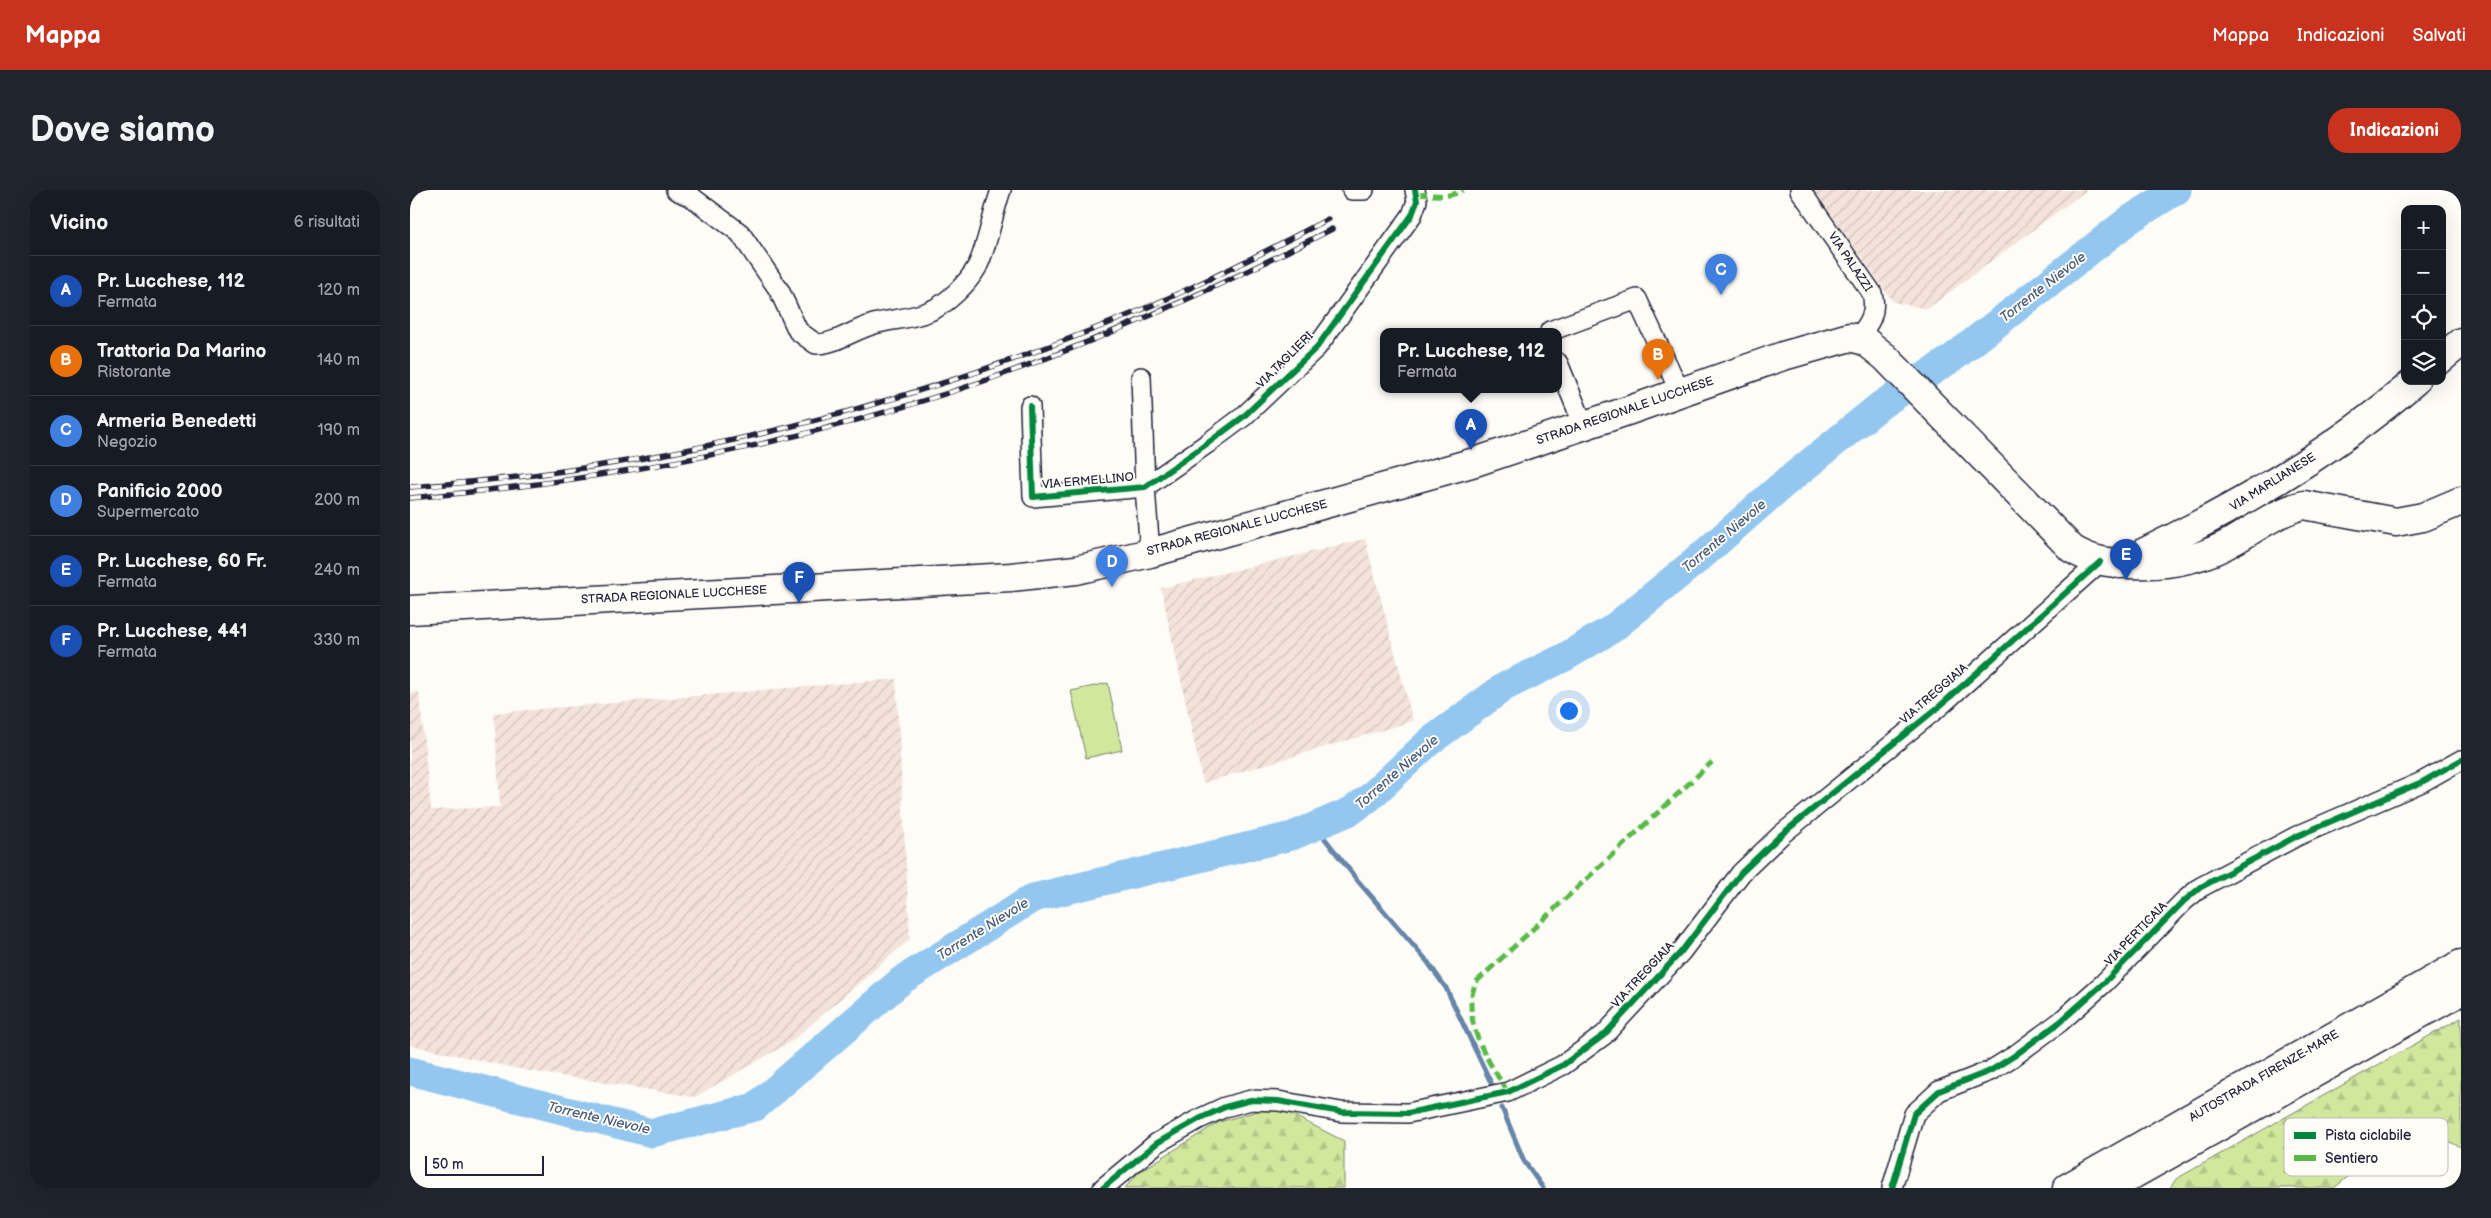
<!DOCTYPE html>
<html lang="it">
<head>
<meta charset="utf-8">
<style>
	body { margin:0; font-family:"Balsamiq Sans",sans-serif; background:#20242c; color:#f1f3f6 }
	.controls { position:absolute; right:15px; top:15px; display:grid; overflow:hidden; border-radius:10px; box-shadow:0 5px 20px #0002 }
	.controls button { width:45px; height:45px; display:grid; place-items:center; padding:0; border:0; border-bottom:1px solid #363941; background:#171b24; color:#f1f3f6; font:25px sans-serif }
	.scale { position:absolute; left:15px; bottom:12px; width:119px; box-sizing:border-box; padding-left:5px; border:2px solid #22223b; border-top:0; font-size:14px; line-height:18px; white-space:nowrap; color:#22223b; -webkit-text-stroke:4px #fdfcf7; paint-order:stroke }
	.you { position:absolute; left:1158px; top:520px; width:18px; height:18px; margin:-12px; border:4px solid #fff; border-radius:50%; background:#1a73e8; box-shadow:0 0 0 8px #1a73e833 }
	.badge { display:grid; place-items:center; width:32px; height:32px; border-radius:50%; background:#c8321e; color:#fff; font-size:16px; font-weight:700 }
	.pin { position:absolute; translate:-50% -41px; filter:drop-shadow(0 1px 2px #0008) }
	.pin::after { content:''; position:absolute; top:26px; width:18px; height:15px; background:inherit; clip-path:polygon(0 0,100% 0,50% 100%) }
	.popup { position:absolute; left:970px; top:138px; width:182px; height:65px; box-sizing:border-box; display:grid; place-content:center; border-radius:10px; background:#171b24; filter:drop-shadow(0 1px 4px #0005); font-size:16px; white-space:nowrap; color:#9ea1a6 }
	.popup b { font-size:19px; color:#f1f3f6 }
	.popup::after { content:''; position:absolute; left:50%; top:100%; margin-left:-10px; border:10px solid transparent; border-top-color:#171b24 }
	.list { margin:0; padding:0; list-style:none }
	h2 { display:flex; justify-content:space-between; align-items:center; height:65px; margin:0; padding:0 20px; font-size:21px }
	h2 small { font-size:16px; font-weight:400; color:#9ea1a6 }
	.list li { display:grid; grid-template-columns:32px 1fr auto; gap:15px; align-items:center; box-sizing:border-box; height:70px; padding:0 20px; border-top:1px solid #363941 }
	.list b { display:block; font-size:19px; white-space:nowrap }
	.list p { margin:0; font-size:16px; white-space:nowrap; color:#9ea1a6 }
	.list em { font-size:16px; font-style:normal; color:#9ea1a6 }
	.icon { flex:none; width:28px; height:28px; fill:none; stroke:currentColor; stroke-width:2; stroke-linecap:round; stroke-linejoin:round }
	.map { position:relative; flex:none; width:2051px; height:998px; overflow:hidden; border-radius:20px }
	header { display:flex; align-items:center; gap:30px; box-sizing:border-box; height:70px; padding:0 25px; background:#c8321e; color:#fff }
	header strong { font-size:24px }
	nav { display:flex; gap:28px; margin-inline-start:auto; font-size:18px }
	.intro { display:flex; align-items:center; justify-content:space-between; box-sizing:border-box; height:120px; padding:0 30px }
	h1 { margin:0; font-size:35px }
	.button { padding:12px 22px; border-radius:20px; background:#c8321e; color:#fff; font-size:18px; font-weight:700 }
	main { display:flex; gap:30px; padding:0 30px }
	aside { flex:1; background:#171b24; border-radius:20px; box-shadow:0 5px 20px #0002 }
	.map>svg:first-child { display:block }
	.industrial { fill:url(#industrial-furrows) }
	.forest { fill:url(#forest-firs); stroke:#79846c }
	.green { fill:#d0e79c; stroke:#79846c }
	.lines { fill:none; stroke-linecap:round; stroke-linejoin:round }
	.stream { stroke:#6685a8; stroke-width:5 }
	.river { stroke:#93c7f0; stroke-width:29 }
	.street-casing { stroke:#22223b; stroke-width:22 }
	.secondary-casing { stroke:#22223b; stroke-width:31 }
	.primary-casing { stroke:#22223b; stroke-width:31 }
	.highway-casing { stroke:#22223b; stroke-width:31 }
	.street { stroke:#fdfcf7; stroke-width:19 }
	.secondary { stroke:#fdfcf7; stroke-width:28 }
	.primary { stroke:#fdfcf7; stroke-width:28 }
	.highway { stroke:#fdfcf7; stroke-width:28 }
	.rail-casing { stroke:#22223b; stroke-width:5.5 }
	.rail { stroke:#fdfcf7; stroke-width:4; stroke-dasharray:11; stroke-linecap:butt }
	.quiet { stroke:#58b947; stroke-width:5; stroke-dasharray:10 5; stroke-linecap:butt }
	.cycleway-casing { stroke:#fdfcf7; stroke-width:9 }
	.cycleway { stroke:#00873e; stroke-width:6 }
	.labels { text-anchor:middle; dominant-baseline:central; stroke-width:4; stroke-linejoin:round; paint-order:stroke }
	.street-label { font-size:12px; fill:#22223b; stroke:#fdfcf7 }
	.water-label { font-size:14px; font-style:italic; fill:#4a5c7a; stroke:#fdfcf7 }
	.key { fill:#fdfcf7; stroke:#bbbbbf; stroke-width:1 }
	.key-label { font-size:14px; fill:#22223b }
</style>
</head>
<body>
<header>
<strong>Mappa</strong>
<nav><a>Mappa</a><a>Indicazioni</a><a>Salvati</a></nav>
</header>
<div class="intro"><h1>Dove siamo</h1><a class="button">Indicazioni</a></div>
<main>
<aside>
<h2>Vicino<small>6 risultati</small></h2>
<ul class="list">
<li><span class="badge" style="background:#1a4fb4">A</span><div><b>Pr. Lucchese, 112</b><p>Fermata</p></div><em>120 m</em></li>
<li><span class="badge" style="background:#e8710a">B</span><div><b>Trattoria Da Marino</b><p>Ristorante</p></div><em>140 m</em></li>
<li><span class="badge" style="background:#3f7fe0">C</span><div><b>Armeria Benedetti</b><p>Negozio</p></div><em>190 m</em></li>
<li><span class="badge" style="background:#3f7fe0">D</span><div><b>Panificio 2000</b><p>Supermercato</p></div><em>200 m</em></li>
<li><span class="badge" style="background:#1a4fb4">E</span><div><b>Pr. Lucchese, 60 Fr.</b><p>Fermata</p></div><em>240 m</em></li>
<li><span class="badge" style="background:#1a4fb4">F</span><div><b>Pr. Lucchese, 441</b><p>Fermata</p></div><em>330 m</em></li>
</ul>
</aside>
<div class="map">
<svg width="2051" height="998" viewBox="0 0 2051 998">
	<defs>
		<pattern id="industrial-furrows" width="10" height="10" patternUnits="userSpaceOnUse" patternTransform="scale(1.25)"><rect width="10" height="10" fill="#f4e3da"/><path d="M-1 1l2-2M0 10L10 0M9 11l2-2" fill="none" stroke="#d1c2bc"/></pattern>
		<pattern id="forest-firs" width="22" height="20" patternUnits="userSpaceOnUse" patternTransform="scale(1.25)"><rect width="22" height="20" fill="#d0e79c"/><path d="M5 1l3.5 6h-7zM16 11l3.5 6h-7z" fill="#b2c687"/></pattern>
	</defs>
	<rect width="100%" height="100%" fill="#fdfcf7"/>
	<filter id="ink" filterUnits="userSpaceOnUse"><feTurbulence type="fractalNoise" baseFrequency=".02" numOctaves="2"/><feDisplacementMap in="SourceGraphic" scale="10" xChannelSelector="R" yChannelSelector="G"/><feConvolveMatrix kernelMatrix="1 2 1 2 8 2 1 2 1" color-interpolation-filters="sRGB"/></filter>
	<g filter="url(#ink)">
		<g class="industrial">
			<polygon points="1404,0 1677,0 1517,119 1483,112"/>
			<polygon points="955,349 1003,531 793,593 751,398"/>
			<polygon points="486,489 500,749 382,851 285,907 114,880 0,855 0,503 9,502 21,620 90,617 84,523"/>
		</g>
		<g class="forest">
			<polygon points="2051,828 2051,957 2024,945 1978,955 1924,998 1760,998 1766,989"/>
			<polygon points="865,916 934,951 934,998 715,998 729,982 809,932"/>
		</g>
		<polygon class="green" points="698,493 712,560 676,568 661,501"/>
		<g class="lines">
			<g class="stream">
				<polyline points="905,636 948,691 1017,771 1036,798 1082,895"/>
				<polyline points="1092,918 1114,971 1133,998"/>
			</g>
			<polyline class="river" points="0,881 242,943 345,917 492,790 623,708 882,646 941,621 959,608 1019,552 1094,497 1155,467 1202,439 1288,369 1370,297 1471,215 1544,167 1719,30 1767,0"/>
			<g class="street-casing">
				<g id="street">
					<path d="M266,0L283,8L330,43L369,100L388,141L406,154C426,154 445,139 464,134C482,129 502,129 520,121C537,114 558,93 567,77C577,58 583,22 591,0"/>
					<polyline points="942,0 954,0"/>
					<path d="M1390,0L1462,103C1467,122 1460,134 1447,148"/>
					<polyline points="1140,141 1227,109 1270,202"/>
					<polyline points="1148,173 1174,236"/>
					<polyline points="731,187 735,297 740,363"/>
					<polyline points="620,216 623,307 735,297 798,253 833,227 907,157 1002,25 1007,11 1005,0"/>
					<polyline points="693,998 747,953 789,929 815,917 841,910 868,911 931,922 998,923 1098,902 1153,875 1194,845 1271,762 1331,683 1372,644 1531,515 1690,372"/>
					<polyline points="1482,998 1504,924 1529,901 1580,881 1604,866 1650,832 1694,793 1774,711 1791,697 1887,646 2012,592 2051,570"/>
				</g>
			</g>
			<g class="secondary-casing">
				<g id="secondary">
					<polyline points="2032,168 2051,152"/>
					<path d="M1710,374C1815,324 1916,268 2005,191"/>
				</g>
			</g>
			<g class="primary-casing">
				<path id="primary" d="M0,420L601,387L666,380L740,363L1065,272L1220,220L1373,166L1440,147L1455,151L1475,167L1662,359C1681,371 1699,373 1720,374C1757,376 1791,370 1823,351C1846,338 1868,321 1894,315L1986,332L2013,327L2051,311"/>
			</g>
			<g class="highway-casing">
				<g id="highway">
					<polyline points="1657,998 2051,774"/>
					<polyline points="1699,998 2051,801"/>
				</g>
			</g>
			<use href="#street" class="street"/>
			<use href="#secondary" class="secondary"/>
			<use href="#primary" class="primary"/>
			<use href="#highway" class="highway"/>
			<g class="rail-casing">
				<g id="rail">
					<path d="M0,297C251,280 499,217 731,120C795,93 857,61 918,29"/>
					<path d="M0,308C183,292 364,259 538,203C671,160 799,102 922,39"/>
				</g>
			</g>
			<use href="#rail" class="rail"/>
			<g class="quiet">
				<path d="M1007,5C1023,3 1037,10 1053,0"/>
				<path d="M1098,902C1081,876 1060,845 1061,812C1061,806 1064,799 1065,793L1302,572"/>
			</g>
			<g class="cycleway-casing">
				<g id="cycleway">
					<polyline points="620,216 623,307 735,297 798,253 833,227 907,157 1002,25 1007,11 1005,0"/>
					<polyline points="693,998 747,953 789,929 815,917 841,910 868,911 931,922 998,923 1098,902 1153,875 1194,845 1271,762 1331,683 1372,644 1531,515 1690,372"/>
					<polyline points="1482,998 1504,924 1529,901 1580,881 1604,866 1650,832 1694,793 1774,711 1791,697 1887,646 2012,592 2051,570"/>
				</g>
			</g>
			<use href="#cycleway" class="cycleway"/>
		</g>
	</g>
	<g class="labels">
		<g class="street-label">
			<text transform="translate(1440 72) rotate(56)">VIA PALAZZI</text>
			<text transform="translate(875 170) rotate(-45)">VIA TAGLIERI</text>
			<text transform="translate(1215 221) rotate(-19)">STRADA REGIONALE LUCCHESE</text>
			<text transform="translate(678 291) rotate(-5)">VIA ERMELLINO</text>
			<text transform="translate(1863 292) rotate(-32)">VIA MARLIANESE</text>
			<text transform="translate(827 338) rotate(-15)">STRADA REGIONALE LUCCHESE</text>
			<text transform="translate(264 405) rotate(-3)">STRADA REGIONALE LUCCHESE</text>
			<text transform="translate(1524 504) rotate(-41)">VIA TREGGIAIA</text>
			<text transform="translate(1726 744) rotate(-46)">VIA PERTICAIA</text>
			<text transform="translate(1233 785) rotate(-47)">VIA TREGGIAIA</text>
			<text transform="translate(1854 886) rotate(-30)">AUTOSTRADA FIRENZE-MARE</text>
		</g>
		<g class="water-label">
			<text transform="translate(1633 97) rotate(-38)">Torrente Nievole</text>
			<text transform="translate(1314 346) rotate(-40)">Torrente Nievole</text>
			<text transform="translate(987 582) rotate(-41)">Torrente Nievole</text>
			<text transform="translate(573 739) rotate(-32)">Torrente Nievole</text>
			<text transform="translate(189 928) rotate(13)">Torrente Nievole</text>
		</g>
	</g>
	<rect x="1874" y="928" width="164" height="58" rx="8" class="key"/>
	<rect x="1884" y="942" width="22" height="7" fill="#00873e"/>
	<rect x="1884" y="965" width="22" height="6" fill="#58b947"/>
	<g class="key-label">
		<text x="1915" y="950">Pista ciclabile</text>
		<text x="1915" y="973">Sentiero</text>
	</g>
</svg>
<div class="controls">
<button>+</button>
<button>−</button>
<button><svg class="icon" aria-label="locate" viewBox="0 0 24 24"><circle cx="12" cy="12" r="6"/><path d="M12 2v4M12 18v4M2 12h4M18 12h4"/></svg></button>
<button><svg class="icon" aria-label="layers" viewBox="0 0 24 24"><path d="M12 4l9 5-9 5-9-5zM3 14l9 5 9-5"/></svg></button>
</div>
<div class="scale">50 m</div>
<div class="you"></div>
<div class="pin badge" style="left:1061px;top:260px;background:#1a4fb4">A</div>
<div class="popup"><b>Pr. Lucchese, 112</b>Fermata</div>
<div class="pin badge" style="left:1248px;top:190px;background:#e8710a">B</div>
<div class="pin badge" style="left:1311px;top:105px;background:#3f7fe0">C</div>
<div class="pin badge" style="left:702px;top:397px;background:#3f7fe0">D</div>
<div class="pin badge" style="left:1716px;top:390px;background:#1a4fb4">E</div>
<div class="pin badge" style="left:389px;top:413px;background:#1a4fb4">F</div>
</div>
</main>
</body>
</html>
